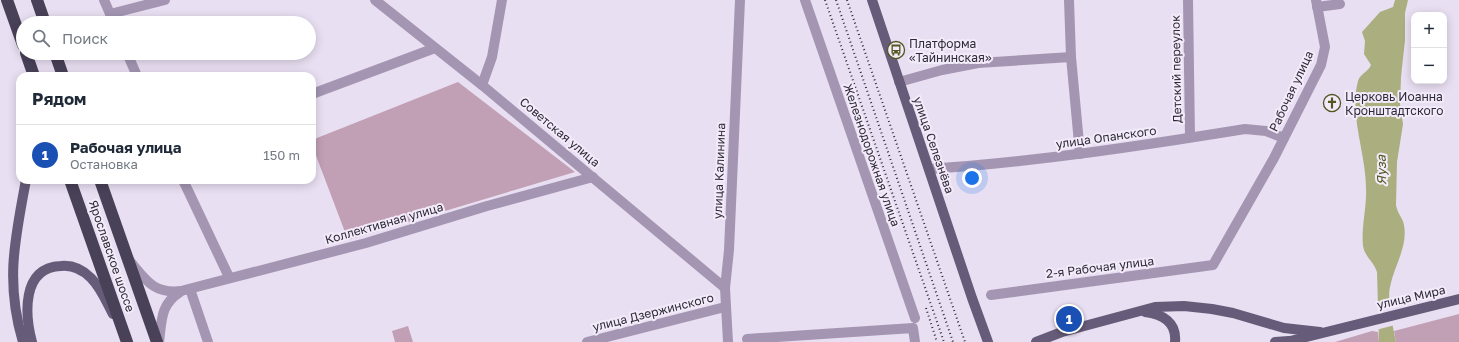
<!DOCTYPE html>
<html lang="ru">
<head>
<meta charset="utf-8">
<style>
	body { margin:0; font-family:"Golos Text",sans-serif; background:#f6f6f7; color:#1f2937 }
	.controls { position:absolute; right:12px; top:12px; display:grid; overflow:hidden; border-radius:8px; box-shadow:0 2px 10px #0003 }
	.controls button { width:36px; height:36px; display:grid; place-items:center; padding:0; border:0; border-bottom:1px solid #e0e1e3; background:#fff; color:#1f2937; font:20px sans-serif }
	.you { position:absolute; left:972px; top:178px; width:14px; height:14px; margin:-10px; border:3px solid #fff; border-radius:50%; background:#1a73e8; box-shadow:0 0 0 6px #1a73e833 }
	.badge { display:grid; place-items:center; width:26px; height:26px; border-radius:50%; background:#b45309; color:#fff; font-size:13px; font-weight:700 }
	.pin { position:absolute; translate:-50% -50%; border:2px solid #fff; box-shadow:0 1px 4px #0006 }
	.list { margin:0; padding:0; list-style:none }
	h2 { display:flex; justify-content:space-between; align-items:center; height:52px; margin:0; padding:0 16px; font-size:17px }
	h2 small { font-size:13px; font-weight:400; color:#747a83 }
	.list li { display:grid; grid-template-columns:26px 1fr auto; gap:12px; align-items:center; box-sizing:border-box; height:60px; padding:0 16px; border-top:1px solid #e0e1e3 }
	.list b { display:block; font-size:15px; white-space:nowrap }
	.list p { margin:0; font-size:13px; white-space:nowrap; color:#747a83 }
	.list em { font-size:13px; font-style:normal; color:#747a83 }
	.icon { flex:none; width:22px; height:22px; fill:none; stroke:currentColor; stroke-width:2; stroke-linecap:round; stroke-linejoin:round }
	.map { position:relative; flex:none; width:1459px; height:342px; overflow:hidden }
	.search { position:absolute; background:#fff; box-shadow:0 2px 10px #0003; left:16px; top:16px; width:300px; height:44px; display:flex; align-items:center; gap:10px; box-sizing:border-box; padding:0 14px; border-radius:22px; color:#747a83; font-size:15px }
	.panel { position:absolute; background:#fff; box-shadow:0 2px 10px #0003; left:16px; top:72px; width:300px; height:112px; border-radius:12px }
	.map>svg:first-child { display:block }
	.green { fill:#c19fb4 }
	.water { fill:#abae7e }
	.pier { fill:#e9dff2 }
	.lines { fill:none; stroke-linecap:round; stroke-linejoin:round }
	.minor { stroke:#a496b3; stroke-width:10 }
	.major { stroke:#665c79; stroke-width:10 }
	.highway { stroke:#494158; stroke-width:12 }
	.rail { stroke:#2f2a38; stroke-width:2; stroke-dasharray:1 3; stroke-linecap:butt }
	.labels { text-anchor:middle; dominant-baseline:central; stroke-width:4; stroke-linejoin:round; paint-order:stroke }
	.poi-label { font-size:12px; fill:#2f2a38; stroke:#f3ebf9; text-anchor:start }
	.street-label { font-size:12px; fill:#2f2a38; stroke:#f3ebf9 }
	.water-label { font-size:13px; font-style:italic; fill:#535821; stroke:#f3ebf9 }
</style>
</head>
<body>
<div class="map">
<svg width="1459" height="342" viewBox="0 0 1459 342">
	<rect width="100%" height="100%" fill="#e9dff2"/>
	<g class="green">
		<polygon points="458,82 575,172 348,240 312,145 312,140"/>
		<polygon points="1459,314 1459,342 1396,342 1394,331"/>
		<polygon points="408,326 413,342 395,342 392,331"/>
		<polygon points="1372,331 1378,332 1379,342 1335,342"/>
	</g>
	<path class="water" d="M1395,0H1408L1405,13V40L1401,77L1400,104L1403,124L1397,162L1396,205C1397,213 1403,218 1404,225C1408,247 1394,266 1390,287C1387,301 1393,327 1396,342H1379L1377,272C1374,262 1365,257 1363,246C1361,227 1367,207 1366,188C1366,153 1349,116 1358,81C1360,74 1368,72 1371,65L1364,54L1365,41L1362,32L1380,12L1393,7Z"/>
	<polygon class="pier" points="1392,301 1395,325 1376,330 1376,305"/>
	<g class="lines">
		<g class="minor">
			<polyline points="104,0 114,23"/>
			<polyline points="375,0 482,85 725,288"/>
			<polyline points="805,0 915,318"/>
			<polyline points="1069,0 1071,57 1080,154"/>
			<polyline points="1188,0 1190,137"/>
			<polyline points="1317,7 1340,4"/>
			<polyline points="110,14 165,0"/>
			<polyline points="127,53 137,76"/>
			<polyline points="899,82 942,70 978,63 1071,57"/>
			<polyline points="482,85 492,57 502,0"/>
			<polyline points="312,94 435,48"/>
			<path d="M929,169C1035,162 1140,146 1245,129L1266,131L1284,138"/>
			<polyline points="183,180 229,277"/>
			<path d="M129,260C146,280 153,294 181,291L366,243L487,206L593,177"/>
			<polyline points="190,289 208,342"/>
			<polyline points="991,295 1213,265 1274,158 1321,65 1325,47 1316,0"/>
			<polyline points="747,339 913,328 915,342"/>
			<path d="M159,342C162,320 160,305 180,292"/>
			<polyline points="587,342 725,307"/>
			<polyline points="728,342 725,288 729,250 740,0"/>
		</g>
		<g class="major">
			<polyline points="872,0 972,298 988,342"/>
			<path d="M1145,312C1162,314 1177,322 1175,342"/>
			<path d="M23,342C5,282 15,239 26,180"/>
			<path d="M32,342C25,316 21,267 61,266C72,265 83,270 91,278C101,288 107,303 113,314"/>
			<polyline points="1036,342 1062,332 1155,307 1184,306 1212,309 1233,313 1284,328 1320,332"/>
			<polyline points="1275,342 1289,341"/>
			<polyline points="1286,342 1459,299"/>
		</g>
		<g class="highway">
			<polyline points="7,0 23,45"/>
			<polyline points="37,0 45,23"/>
			<polyline points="26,53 34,76"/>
			<polyline points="55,53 63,76"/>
			<polyline points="70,180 127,342"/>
			<polyline points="100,180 157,342"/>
		</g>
		<g class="rail">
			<polyline points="825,0 944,342"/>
			<polyline points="836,0 953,342"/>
			<polyline points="847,0 965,342"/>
			<polyline points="926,308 937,342"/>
		</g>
	</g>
	<defs>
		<g id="bus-ring" transform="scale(0.9)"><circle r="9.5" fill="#f3ebf9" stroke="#535821" stroke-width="1.5"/><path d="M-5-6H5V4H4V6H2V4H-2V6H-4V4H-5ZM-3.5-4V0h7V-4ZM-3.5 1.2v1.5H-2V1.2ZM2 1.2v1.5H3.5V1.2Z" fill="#535821"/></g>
		<g id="church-ring" transform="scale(0.9)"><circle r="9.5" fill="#f3ebf9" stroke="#535821" stroke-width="1.5"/><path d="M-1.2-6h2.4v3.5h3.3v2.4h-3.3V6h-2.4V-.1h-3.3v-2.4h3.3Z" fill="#535821"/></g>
	</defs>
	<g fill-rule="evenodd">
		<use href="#bus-ring" x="896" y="50"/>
		<use href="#church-ring" x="1332" y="103"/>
	</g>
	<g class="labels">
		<g class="poi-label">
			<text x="909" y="43">Платформа<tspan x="909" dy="14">«Тайнинская»</tspan></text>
			<text x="1345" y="96">Церковь Иоанна<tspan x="1345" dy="14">Кронштадтского</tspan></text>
		</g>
		<g class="street-label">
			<text transform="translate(1176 69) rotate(-91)">Детский переулок</text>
			<text transform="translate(1291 91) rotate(-65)">Рабочая улица</text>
			<text transform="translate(560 132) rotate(40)">Советская улица</text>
			<text transform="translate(1106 137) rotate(-8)">улица Опанского</text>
			<text transform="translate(934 145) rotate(71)">улица Селезнёва</text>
			<text transform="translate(872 155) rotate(71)">Железнодорожная улица</text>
			<text transform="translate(719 171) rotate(-88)">улица Калинина</text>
			<text transform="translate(384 223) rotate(-16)">Коллективная улица</text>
			<text transform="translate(112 256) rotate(71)">Ярославское шоссе</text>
			<text transform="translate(1100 267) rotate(-7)">2-я Рабочая улица</text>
			<text transform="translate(1411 297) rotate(-13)">улица Мира</text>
			<text transform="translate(653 312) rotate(-14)">улица Дзержинского</text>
		</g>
		<g class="water-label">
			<text transform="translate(1381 170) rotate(-91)">Яуза</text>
		</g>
	</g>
</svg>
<div class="controls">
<button>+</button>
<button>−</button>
</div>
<div class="you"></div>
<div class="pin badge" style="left:1069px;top:319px;background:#1a4fb4">1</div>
<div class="search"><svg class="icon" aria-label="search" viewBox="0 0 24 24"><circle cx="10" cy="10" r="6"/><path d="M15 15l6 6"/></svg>Поиск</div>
<section class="panel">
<h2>Рядом<small></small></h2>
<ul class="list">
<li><span class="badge" style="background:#1a4fb4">1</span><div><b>Рабочая улица</b><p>Остановка</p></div><em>150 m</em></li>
</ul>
</section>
</div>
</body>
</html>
